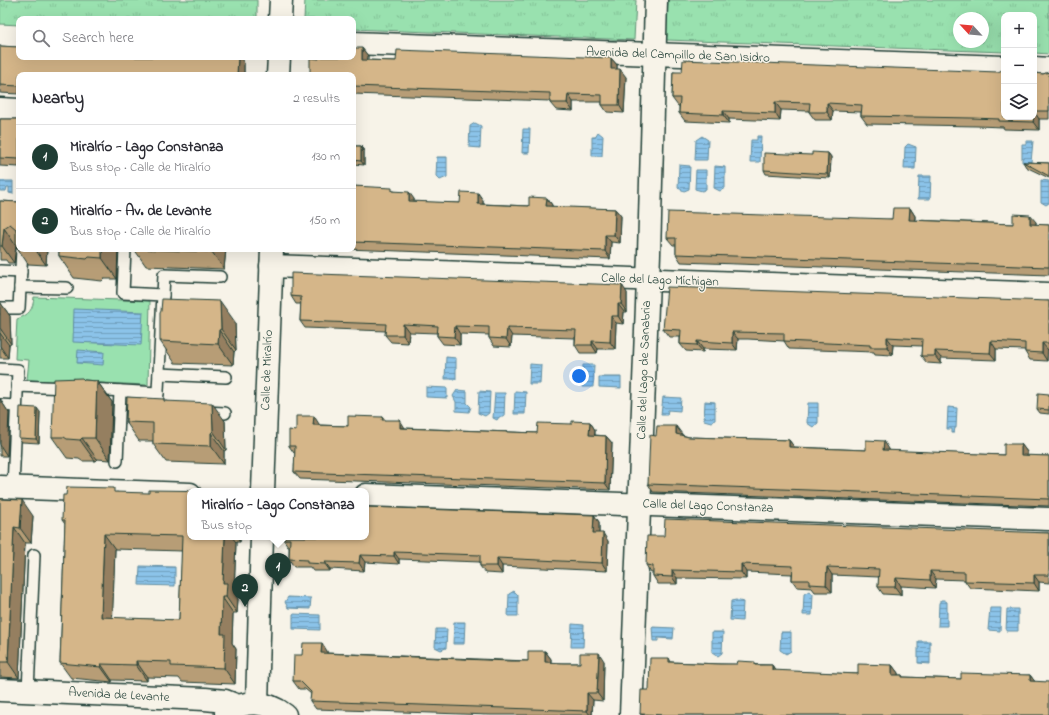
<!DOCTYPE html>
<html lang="en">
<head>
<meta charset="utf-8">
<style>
	body { margin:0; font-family:"Indie Flower",sans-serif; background:#f2f2f3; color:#2b2b33 }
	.controls { position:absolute; right:12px; top:12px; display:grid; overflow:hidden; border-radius:8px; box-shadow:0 4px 16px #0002 }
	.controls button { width:36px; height:36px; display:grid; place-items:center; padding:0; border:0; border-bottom:1px solid #e1e1e2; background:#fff; color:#2b2b33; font:20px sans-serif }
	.compass { position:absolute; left:953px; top:12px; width:36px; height:36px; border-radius:50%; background:#fff; box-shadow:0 4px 16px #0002; rotate:296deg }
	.you { position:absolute; left:579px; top:376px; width:14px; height:14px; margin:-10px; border:3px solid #fff; border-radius:50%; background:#1a73e8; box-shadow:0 0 0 6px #1a73e833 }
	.badge { display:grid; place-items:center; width:26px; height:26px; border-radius:50%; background:#1f3d34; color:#fff; font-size:13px; font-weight:700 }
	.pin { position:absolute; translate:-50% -33px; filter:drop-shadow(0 1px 2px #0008) }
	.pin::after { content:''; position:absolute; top:21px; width:14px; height:12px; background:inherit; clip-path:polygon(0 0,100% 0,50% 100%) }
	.popup { position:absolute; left:187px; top:488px; width:182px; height:52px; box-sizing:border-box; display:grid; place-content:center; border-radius:8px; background:#fff; filter:drop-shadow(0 1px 3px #0005); font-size:13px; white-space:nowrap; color:#7c7c81 }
	.popup b { font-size:15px; color:#2b2b33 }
	.popup::after { content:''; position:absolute; left:50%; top:100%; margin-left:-8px; border:8px solid transparent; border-top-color:#fff }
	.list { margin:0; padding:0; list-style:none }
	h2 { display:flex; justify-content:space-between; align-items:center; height:52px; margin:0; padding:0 16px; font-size:17px }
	h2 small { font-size:13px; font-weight:400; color:#7c7c81 }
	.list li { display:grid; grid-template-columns:26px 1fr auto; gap:12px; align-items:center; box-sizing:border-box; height:64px; padding:0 16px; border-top:1px solid #e1e1e2 }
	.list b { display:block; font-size:15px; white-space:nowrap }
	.list p { margin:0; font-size:13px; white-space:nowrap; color:#7c7c81 }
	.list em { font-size:13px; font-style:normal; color:#7c7c81 }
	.icon { flex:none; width:22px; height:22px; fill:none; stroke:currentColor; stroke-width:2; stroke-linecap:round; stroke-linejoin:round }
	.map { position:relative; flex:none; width:1049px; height:715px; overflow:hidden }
	.search { position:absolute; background:#fff; box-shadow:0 4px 16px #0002; left:16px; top:16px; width:340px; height:44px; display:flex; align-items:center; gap:10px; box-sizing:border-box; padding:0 14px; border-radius:8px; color:#7c7c81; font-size:15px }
	.panel { position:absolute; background:#fff; box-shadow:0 4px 16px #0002; left:16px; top:72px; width:340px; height:180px; border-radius:8px }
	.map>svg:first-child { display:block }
	.grass { fill:#99e1af; stroke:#5c8f72 }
	.park { fill:url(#park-tufts); stroke:#5c8f72; fill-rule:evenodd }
	.water { fill:url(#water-rules); stroke:#608da1 }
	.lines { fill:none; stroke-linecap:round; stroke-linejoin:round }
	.service-casing { stroke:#1f3d34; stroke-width:14 }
	.minor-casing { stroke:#1f3d34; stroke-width:25 }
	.tertiary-casing { stroke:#1f3d34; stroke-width:25 }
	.service { stroke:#f7f3e8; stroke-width:11 }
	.minor { stroke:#f7f3e8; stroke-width:22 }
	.tertiary { stroke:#f7f3e8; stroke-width:22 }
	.wall { fill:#b79d76; stroke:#1f3d34; fill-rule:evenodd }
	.shaded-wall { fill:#957f60; stroke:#1f3d34 }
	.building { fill:#d5b689; stroke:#1f3d34; fill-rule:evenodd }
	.labels { text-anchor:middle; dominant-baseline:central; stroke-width:3; stroke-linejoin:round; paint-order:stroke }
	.street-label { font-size:13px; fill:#1f3d34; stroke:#f7f3e8 }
</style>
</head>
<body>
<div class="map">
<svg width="1049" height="715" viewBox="0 0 1049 715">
	<defs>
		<pattern id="park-tufts" width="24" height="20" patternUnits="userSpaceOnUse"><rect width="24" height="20" fill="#99e1af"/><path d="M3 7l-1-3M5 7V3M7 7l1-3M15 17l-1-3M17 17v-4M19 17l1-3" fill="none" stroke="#83c297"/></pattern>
		<pattern id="water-rules" width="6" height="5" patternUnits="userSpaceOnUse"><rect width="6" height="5" fill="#8bc3e9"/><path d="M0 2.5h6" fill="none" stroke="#71a0be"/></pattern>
	</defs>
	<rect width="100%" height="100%" fill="#f7f3e8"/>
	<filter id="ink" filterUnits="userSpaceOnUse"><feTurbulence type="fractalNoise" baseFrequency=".025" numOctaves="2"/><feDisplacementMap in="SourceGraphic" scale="8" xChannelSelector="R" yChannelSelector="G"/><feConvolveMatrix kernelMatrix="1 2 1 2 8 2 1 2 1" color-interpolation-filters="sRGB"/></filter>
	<g filter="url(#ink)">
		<path class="grass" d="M34,297L150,301L148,385L27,380L29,360L15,359L17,319C29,315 33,310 34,297Z"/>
		<g class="park">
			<polygon points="0,0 257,0 257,19 19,19 19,25 0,24"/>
			<polygon points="305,0 636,0 634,40 353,29 353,19 304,19"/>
			<path d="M668,0H1049V54L1034,53V15H1004V52L666,40ZM959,18H983V42H959Z"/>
		</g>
		<g class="water">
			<polygon points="475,123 481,126 480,148 469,147 470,126"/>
			<polygon points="523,129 530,129 529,153 522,153"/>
			<polygon points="598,132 603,136 602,156 592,156 592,137 595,137"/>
			<polygon points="702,136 708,140 707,160 695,160 696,140"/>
			<polygon points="757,136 761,136 760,162 750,162 751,140 757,140"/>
			<polygon points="1026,141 1033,141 1031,162 1022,162 1022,144 1026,144"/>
			<polygon points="908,144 916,147 915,169 904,169 905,147"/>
			<polygon points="437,157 447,157 447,177 440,180 436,176"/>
			<polygon points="679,165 690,166 689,189 684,191 678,188"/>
			<polygon points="715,166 725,167 725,188 720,191 714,188"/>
			<polygon points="696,170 706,170 706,189 702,191 695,189"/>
			<polygon points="919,176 931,176 930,199 918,199"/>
			<polygon points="1041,180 1049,181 1049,203 1046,205 1041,202"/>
			<polygon points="0,181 13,181 13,194 9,193 9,187 7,187 6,191 0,191"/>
			<polygon points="74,309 143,312 141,345 73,342"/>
			<polygon points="78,350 104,352 103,365 77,363"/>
			<polygon points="446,357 456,358 456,379 445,379"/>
			<polygon points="530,364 541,365 540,384 529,384"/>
			<polygon points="583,365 594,365 593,387 582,387"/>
			<polygon points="599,377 621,377 621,388 599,387"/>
			<polygon points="426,387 447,388 447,398 426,397"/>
			<polygon points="457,390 467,391 467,403 471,407 469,412 456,411 456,402 453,396"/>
			<polygon points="479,391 490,392 489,413 485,416 478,413"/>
			<polygon points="515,391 526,392 525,414 514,414"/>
			<polygon points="495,393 505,393 504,417 499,417 497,420 493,418"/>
			<polygon points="663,397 681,398 680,411 668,410 667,415 661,415"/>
			<polygon points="705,401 715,402 715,420 711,422 704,420"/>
			<polygon points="808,403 818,403 818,423 813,427 807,423"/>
			<polygon points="948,407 957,408 956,428 955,428 954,433 952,433 952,429 947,429"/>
			<polygon points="140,566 175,567 175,586 139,585"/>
			<polygon points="514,591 518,595 518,616 508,616 509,594"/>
			<polygon points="809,591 813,594 812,615 803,615 804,594"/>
			<polygon points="288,597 311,598 310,609 288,608 285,602"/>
			<polygon points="736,600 743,602 742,621 730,620 731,601"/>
			<polygon points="941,600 944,600 947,602 947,626 938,626 939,603"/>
			<polygon points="990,608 1001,608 1000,631 988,630"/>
			<polygon points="1007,609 1018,609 1018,631 1006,631"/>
			<polygon points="293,614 320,615 320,630 293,629"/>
			<polygon points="454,622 465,622 464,644 453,644"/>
			<polygon points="572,624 584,625 583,647 571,647"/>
			<polygon points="652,627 674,628 673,639 658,638 658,641 653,641"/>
			<polygon points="436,629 447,629 446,648 441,650 435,647"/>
			<polygon points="712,632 723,632 722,653 718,656 712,652"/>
			<polygon points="781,632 791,632 791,651 786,654 780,650"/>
			<polygon points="918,641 930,641 930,664 918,663"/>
		</g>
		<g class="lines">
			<g class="service-casing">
				<g id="service">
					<polyline points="125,249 123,293 163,295"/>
					<polyline points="0,271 21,272"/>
					<polyline points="20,287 67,288"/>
					<polyline points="0,308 19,308 22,249"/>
					<polyline points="0,369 18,370 13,488"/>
					<polyline points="159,374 226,377"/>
					<polyline points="17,386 68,388"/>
					<polyline points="89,389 158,393"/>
					<polyline points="0,405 16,406"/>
					<polyline points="161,410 157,410 164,275 220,277"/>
					<polyline points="204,412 225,413"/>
					<polyline points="117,461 120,391"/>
					<polyline points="28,691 34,555"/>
				</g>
			</g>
			<g class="minor-casing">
				<g id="minor">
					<polyline points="280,19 281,0"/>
					<polyline points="353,43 1004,67"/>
					<polyline points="1034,68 1049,69"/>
					<polyline points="278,75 279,57"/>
					<polyline points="0,109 19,110"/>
					<polyline points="271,266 1049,294"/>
					<polyline points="0,487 190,494"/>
					<polyline points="263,491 272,249"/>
					<polyline points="366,495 1049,519"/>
					<polyline points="257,703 262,537"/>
					<polyline points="631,715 649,254 656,0"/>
				</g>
			</g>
			<g class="tertiary-casing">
				<g id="tertiary">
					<polyline points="0,690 205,699 225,701 238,706"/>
					<path d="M226,713C244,699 267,701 285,715"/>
				</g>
			</g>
			<use href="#service" class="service"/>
			<use href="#minor" class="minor"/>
			<use href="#tertiary" class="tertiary"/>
		</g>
		<g class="wall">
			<polygon points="0,46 244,63 244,75 19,75 19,94 0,93"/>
			<polygon points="362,48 368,56 368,60 396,61 611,58 617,65 617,69 626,77 624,113 607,112 602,105 602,102 573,102 573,111 556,110 550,103 550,101 353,94 353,75"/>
			<polygon points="673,72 1004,117 1034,73 1043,74 1049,72 1049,119 1039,119 1039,130 1004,129 1003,127 977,126 867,124 861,116 861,112 833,111 832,120 815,120 809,112 809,111 781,110 780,121 729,119 729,123 685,121 679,113 679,106 678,106 672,98"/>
			<polygon points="0,119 19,119 19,167 0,166"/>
			<polygon points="353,146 361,146 364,151 364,165 353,164"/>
			<polygon points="828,153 831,157 830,178 766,174 764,170 812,155"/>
			<polygon points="1023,162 1049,163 1049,178 1026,167"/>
			<polygon points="353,186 394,191 414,199 414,202 460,203 483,200 483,204 529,206 547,198 552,205 552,207 615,209 621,216 620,243 611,242 610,259 346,249 353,249"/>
			<polygon points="0,201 19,202 19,249 47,249 46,265 28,264 16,246 14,263 8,263 6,260 0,260"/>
			<polygon points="910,208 915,216 915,220 1013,224 1036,222 1036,225 1049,225 1049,275 681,262 676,254 676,245 673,245 667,238 892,219"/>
			<polygon points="59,249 118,249 117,279 104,279 102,281 74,278 59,256"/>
			<polygon points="134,249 226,249 224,269 146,266"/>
			<polygon points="627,293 627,312 624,312 623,324 616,323 615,349 598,349 597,353 580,353 575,345 575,338 512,336 511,347 494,346 489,338 489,335 460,334 460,345 443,344 437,336 437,333 409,332 408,343 391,342 385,335 386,331 305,328 300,321 301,304 296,304 291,296"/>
			<polygon points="1049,301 1049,350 1048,350 1047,361 1030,360 1025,352 1025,350 996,349 996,360 941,358 941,364 927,363 921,356 922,346 893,345 892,355 875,354 874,352 789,349 784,341 748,339 738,339 737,350 703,349 703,352 686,351 680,344 680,337 669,337 663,329"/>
			<polygon points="0,302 10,316 11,344 9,345 8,358 0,358"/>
			<polygon points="235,322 236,350 234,352 233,365 175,363 160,341"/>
			<polygon points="84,380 97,381 112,402 110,460 97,459 95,461 82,461 79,459 67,458 52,437"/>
			<polygon points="1049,394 1049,414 1040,413 1037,409"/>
			<polygon points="0,399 9,413 7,456 0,456"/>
			<polygon points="166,401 225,421 226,450 224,451 224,464 166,462 153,444 153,441 139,441 126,422"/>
			<polygon points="40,412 39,443 22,442 19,438"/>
			<polygon points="383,417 385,420 405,428 537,433 572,424 590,422 595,430 595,435 606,436 612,443 610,490 300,479 294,472 295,453 294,453 289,446 296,431 319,424 319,425 348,426"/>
			<polygon points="682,434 682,435 689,437 789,440 794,447 866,450 889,449 889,451 1004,455 1021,444 1027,452 1027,456 1049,456 1049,506 653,492 648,484 656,436"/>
			<path d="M117,492L190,537H240V542H236L234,593L238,599L237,613H233L232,643L236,649L235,684L182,682L179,678L147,677V681L112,680V682L71,678L60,663L65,524L62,520ZM115,549L182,551L179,620L112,618Z"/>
			<polygon points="0,499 33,516 31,543 25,543 19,678 0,677"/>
			<polygon points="594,515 599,522 599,533 608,541 607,571 502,566 502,574 485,573 480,566 480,562 399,559 399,564 365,562 364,571 330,569 330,571 313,571 310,567 294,567 289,559 289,546 288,546 283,539"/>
			<polygon points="1049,533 1049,583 1039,582 1039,591 970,588 965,581 965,580 936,579 935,588 901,586 901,595 883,594 878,587 879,577 832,575 832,592 815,592 812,588 797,587 792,580 792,574 746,572 746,579 677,578 677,584 658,584 653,576 653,573 651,573 646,565 664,536"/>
			<polygon points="327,651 327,653 528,661 545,651 551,659 551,663 580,663 604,661 603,701 593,700 592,715 490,715 316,709 310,701 311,694 305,689 299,689 293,681 302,655"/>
			<polygon points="669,658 671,662 720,664 772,665 776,671 858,674 892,665 898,673 898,675 902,675 903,677 961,679 1030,675 1035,682 1049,715 641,715 640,714 649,690"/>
		</g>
		<g class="shaded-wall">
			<polygon points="362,48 368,56 367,68 362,60"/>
			<polygon points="238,57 240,57 244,63 244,75 237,75"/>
			<polygon points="611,58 617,65 617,77 611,69"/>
			<polygon points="620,69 626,77 624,113 619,105"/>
			<polygon points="568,94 573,102 573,111 567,103"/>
			<polygon points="775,102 781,110 780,121 775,113"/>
			<polygon points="827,103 833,111 832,120 827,112"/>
			<polygon points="723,111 729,119 729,123 723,115"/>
			<polygon points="1034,111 1039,119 1039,130 1033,122"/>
			<polygon points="361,146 364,151 364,165 361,161"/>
			<polygon points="828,153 831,157 830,178 827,174"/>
			<polygon points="409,192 414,199 414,209 409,201"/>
			<polygon points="478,193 483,200 483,212 478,204"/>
			<polygon points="547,198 552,205 552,214 546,206"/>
			<polygon points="910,208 915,216 914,228 909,220"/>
			<polygon points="615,209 621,216 620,243 614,235"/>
			<polygon points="1030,215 1036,222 1035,232 1030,224"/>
			<polygon points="4,228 16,246 14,263 2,246"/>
			<polygon points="605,235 611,242 610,259 605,251"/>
			<polygon points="35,249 47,249 46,265"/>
			<polygon points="102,249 118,249 117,279 102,258"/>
			<polygon points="212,249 226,249 224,269 212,252"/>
			<polygon points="622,285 627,293 627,312 621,304"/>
			<polygon points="220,301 235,322 236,350 221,329"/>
			<polygon points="0,302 10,316 11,344 0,328"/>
			<polygon points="618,304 624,312 623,324 618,316"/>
			<polygon points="611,316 616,323 615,349 610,342"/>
			<polygon points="403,324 409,332 408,343 403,335"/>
			<polygon points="455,326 460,334 460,345 454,337"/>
			<polygon points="507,328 512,336 511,347 506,339"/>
			<polygon points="219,330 234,352 233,365 218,344"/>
			<polygon points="732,332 738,339 737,350 732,343"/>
			<polygon points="0,333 9,345 8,358 0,346"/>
			<polygon points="887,337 893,345 892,355 887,347"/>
			<polygon points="592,341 598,349 597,353 592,345"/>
			<polygon points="697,341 703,349 703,352 697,345"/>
			<polygon points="991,341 996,349 996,360 990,353"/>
			<polygon points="1042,343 1048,350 1047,361 1042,353"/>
			<polygon points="935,351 941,358 941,364 935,356"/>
			<polygon points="97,381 112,402 110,460 95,438"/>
			<polygon points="0,399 9,413 7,456 0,445"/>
			<polygon points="212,403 225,421 226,450 213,431"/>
			<polygon points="37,408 40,412 39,443 36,439"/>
			<polygon points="314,416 319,424 319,433 313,425"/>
			<polygon points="400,420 405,428 400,428"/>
			<polygon points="590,422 595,430 594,443 589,435"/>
			<polygon points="676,426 682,434 681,441 676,434"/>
			<polygon points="211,433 224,451 224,464 211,446"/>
			<polygon points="606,436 612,443 610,490 605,483"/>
			<polygon points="82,438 97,459 95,461 80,440"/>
			<polygon points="789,440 795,448 789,447"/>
			<polygon points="884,441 889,449 889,458 883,450"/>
			<polygon points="1021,444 1027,452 1027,463 1021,455"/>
			<polygon points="22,500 33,516 31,543 20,528"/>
			<polygon points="594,515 599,522 599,540 593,533"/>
			<polygon points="14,527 25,543 19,678 8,662"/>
			<polygon points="603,533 608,541 607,571 602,563"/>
			<polygon points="104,534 115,549 112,633 101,617"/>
			<polygon points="225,537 232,537 236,542 234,593 238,599 237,613 226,597 223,583"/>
			<polygon points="236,537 240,537 240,542"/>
			<polygon points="394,552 399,559 399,564 394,556"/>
			<polygon points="360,555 365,562 364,571 359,563"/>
			<polygon points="497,558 502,566 502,574 497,566"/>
			<polygon points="325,562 330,569 330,571 325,564"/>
			<polygon points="741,564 746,572 746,579 741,572"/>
			<polygon points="827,567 832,575 832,592 826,585"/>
			<polygon points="672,570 677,578 677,584 672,577"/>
			<polygon points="930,571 936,579 935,588 930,580"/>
			<polygon points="1034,575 1039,582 1039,591 1034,583"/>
			<polygon points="896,578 901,586 901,595 895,587"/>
			<polygon points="222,597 233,613 232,643 236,649 235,684 224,668 221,634"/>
			<polygon points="322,643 327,651 327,660 321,653"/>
			<polygon points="545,651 551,659 550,670 545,662"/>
			<polygon points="599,653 604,661 603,701 597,693"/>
			<polygon points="136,661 147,677 147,681 136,665"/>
			<polygon points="101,664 112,680 112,682 101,667"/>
			<polygon points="772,665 777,673 772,670"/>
			<polygon points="892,665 898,673 898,683 892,675"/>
			<polygon points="1030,675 1036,683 1030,681"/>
			<polygon points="587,693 593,700 592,715 590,715 587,711"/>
		</g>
		<g class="building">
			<polygon points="0,46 19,47 19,57 238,57 237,75 19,75 19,86 0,85"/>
			<polygon points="353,48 362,48 362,60 396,61 397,50 611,58 611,69 620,69 619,105 602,105 602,95 568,94 567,103 550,103 550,93 353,86 353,75 310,75 310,58 319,59 319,57 353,57"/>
			<polygon points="683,60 998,72 1004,69 1004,117 1034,117 1033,122 999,121 999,119 972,118 861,116 862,105 827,103 827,112 809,112 810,103 775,102 775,113 723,111 723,115 679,113 680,98 672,98 673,72 682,72"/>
			<polygon points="1049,72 1049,111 1034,111 1034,73 1043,74"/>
			<polygon points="0,119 19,119 19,159 0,158"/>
			<polygon points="353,146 361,146 361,161 353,160"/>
			<polygon points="812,152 828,153 827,174 764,170 764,153 812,155"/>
			<polygon points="1023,162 1049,163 1049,176"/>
			<polygon points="353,186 392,188 392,191 409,192 409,201 460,203 461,192 478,193 478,204 529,206 529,197 547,198 546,206 615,209 614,235 605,235 605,251 353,242"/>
			<polygon points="0,201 19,202 19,247 16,246 16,229 10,224 4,228 2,246 0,246"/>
			<polygon points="893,208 910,208 909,220 1013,224 1013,214 1030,215 1030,224 1049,225 1049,267 676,254 676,238 667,238 668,212 892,219"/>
			<polygon points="59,249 102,249 102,258 89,257 87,259 59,256"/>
			<polygon points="134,249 212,249 212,252"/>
			<polygon points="291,273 622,285 621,304 618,304 618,316 611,316 610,342 592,341 592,345 575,345 576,330 507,328 506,339 489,338 489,327 455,326 454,337 437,336 438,326 403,324 403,335 385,335 386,324 300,321 301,297 291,296"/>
			<polygon points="667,287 1049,301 1049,343 1042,343 1042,353 1025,352 1025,343 991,341 990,353 935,351 935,356 921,356 922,339 887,337 887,347 870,347 870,345 784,341 784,333 732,332 732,343 697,341 697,345 680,344 681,330 663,329"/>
			<polygon points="162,299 220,301 221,329 219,330 218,344 160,341 160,313 161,311"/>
			<polygon points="82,378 84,380 97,381 95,438 82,438 80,440 67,439 64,437 52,437 54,379"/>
			<polygon points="1038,393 1049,394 1049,410 1037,409"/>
			<polygon points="127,397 164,399 164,401 212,403 213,431 211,433 211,446 153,444 153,423 126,422"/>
			<polygon points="20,407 37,408 36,439 19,438"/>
			<polygon points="296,416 314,416 313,425 348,426 348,416 383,417 382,420 400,420 400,428 537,433 538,423 572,424 572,421 590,422 589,435 606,436 605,483 294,472 295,446 289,446 289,430 296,431"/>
			<polygon points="657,426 676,426 676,434 689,437 789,440 789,447 866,450 866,440 884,441 883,450 1004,455 1004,444 1021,444 1021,455 1049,456 1049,499 648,484 650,435 656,436"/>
			<path d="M67,487L114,488V492L149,493V490L223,491H190V537H225L223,583H227L226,597H222L221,634H225L224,668L171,666V662L136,661V665L101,664V667L60,663L65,520H62L63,495H66ZM104,534L182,536L179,620L101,617Z"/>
			<polygon points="0,499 22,500 20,528 14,527 8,662 0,662"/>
			<polygon points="366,507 594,515 593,533 603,533 602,563 497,558 497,566 480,566 480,555 394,552 394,556 360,555 359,563 325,562 325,564 307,563 307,560 289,559 290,539 283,539 283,537 366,537"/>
			<polygon points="665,519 1049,533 1049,575 1034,575 1034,583 965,581 965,572 930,571 930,580 896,578 895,587 878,587 879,569 827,567 826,585 809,584 809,580 792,580 793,566 741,564 741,572 672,570 672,577 653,576 653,566 646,565 647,536 664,536"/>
			<polygon points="303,643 322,643 321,653 510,661 528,661 528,651 545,651 545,662 563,663 580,663 580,653 599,653 597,693 587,693 587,711 310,701 311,692 300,681 293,681 294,655 302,655"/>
			<polygon points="650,658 669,658 669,662 720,664 737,664 738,661 755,662 755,665 772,665 772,670 858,674 858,664 892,665 892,675 902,675 902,677 961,679 961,673 1030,675 1030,681 1049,682 1049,715 666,715 640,714 641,690 649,690"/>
		</g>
	</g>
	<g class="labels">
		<g class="street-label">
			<text transform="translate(678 55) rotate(2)">Avenida del Campillo de San Isidro</text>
			<text transform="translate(660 280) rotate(2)">Calle del Lago Míchigan</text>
			<text transform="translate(267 370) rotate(-88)">Calle de Miralrío</text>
			<text transform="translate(644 370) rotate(-88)">Calle del Lago de Sanabria</text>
			<text transform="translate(708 506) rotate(2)">Calle del Lago Constanza</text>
			<text transform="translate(119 695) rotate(3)">Avenida de Levante</text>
		</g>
	</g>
</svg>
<div class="controls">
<button>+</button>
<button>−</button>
<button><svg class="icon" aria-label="layers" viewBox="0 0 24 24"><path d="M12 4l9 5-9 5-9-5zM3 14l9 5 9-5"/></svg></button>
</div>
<svg class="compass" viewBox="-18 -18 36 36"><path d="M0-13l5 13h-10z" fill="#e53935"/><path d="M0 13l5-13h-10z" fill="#7c7c81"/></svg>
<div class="you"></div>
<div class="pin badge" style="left:278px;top:586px">1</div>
<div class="popup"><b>Miralrío - Lago Constanza</b>Bus stop</div>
<div class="pin badge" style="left:245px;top:607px">2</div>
<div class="search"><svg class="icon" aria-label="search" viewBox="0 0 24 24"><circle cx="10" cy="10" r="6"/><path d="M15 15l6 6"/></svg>Search here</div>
<section class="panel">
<h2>Nearby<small>2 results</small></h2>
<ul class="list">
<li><span class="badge">1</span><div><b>Miralrío - Lago Constanza</b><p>Bus stop · Calle de Miralrío</p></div><em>130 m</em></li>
<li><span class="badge">2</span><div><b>Miralrío - Av. de Levante</b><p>Bus stop · Calle de Miralrío</p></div><em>150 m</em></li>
</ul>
</section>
</div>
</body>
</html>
